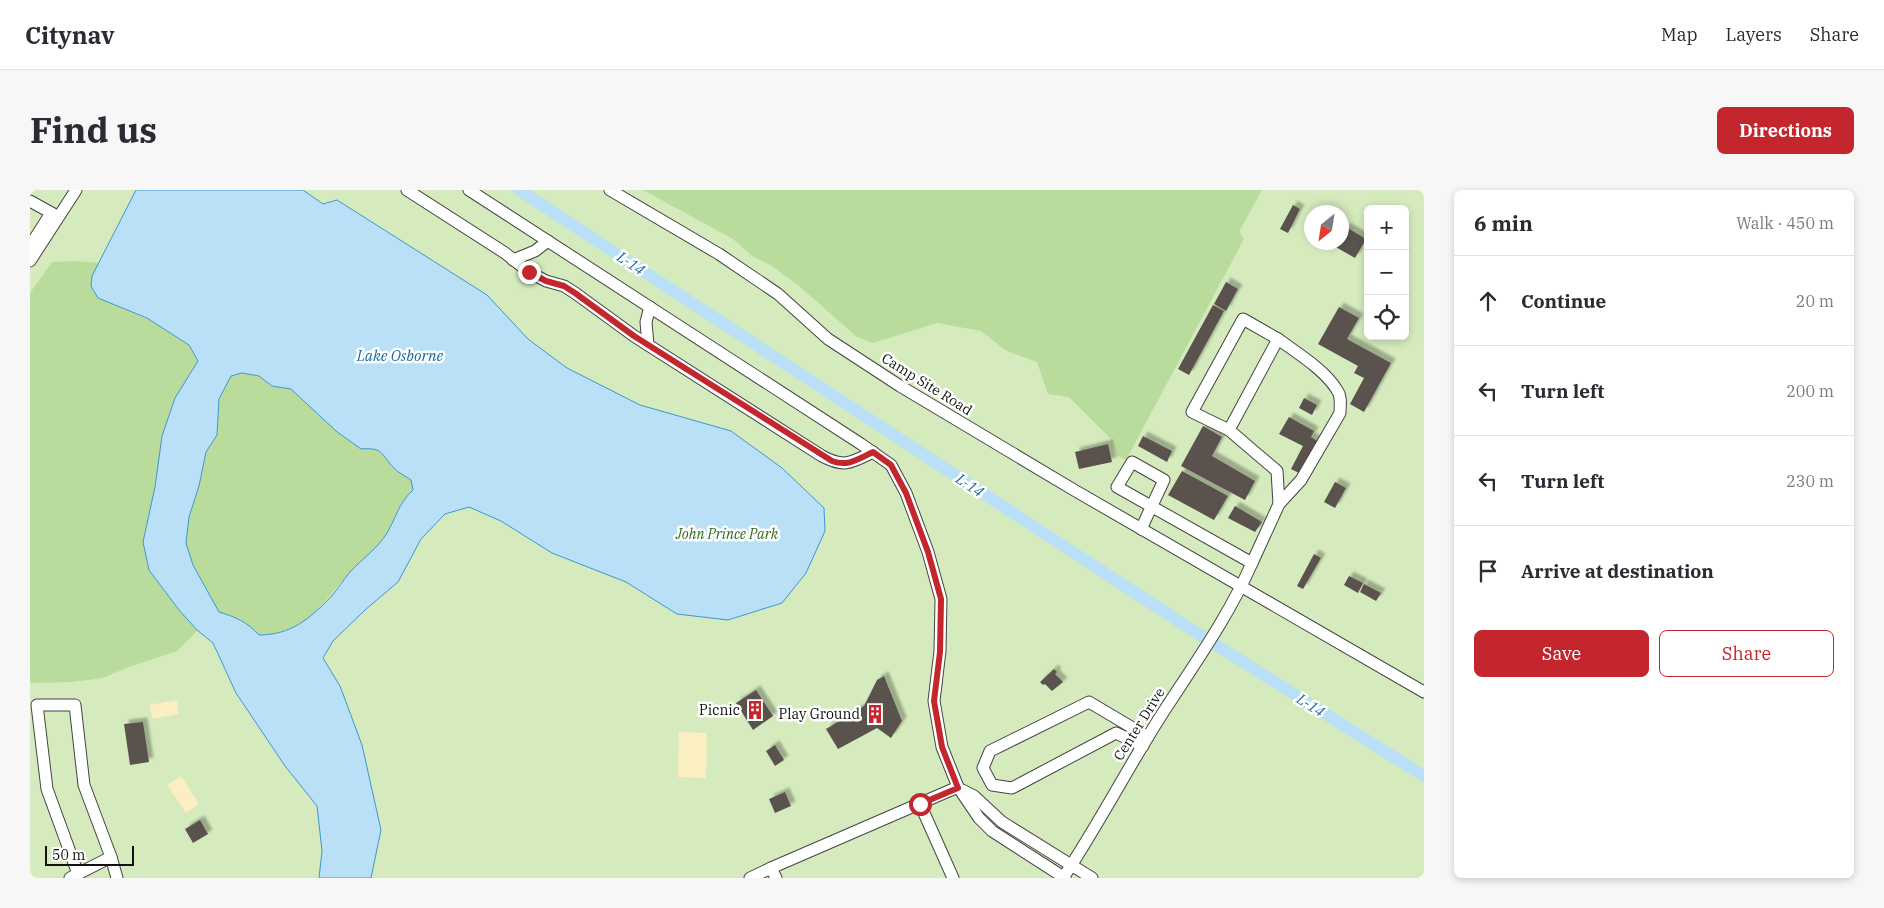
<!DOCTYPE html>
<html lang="en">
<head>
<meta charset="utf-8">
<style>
	body { margin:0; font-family:"IBM Plex Serif",serif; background:#f7f7f7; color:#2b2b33 }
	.controls { position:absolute; right:15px; top:15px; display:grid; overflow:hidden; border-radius:8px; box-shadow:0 2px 8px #0003 }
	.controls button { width:45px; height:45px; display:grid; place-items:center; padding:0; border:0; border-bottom:1px solid #e1e1e2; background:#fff; color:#2b2b33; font:25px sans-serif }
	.compass { position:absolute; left:1274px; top:15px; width:45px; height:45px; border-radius:50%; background:#fff; box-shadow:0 2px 8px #0003; rotate:210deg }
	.scale { position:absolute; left:15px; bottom:12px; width:89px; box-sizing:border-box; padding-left:5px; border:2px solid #111; border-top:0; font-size:14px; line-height:18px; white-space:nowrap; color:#111; -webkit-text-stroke:4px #fff; paint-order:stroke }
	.stop { position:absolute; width:15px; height:15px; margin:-11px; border:4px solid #c4262e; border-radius:50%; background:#fff }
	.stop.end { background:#c4262e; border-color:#fff; box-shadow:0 1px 5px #0008 }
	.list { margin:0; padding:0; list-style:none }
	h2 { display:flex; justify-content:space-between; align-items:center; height:65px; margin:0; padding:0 20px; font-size:21px }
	h2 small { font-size:16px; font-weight:400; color:#7c7c81 }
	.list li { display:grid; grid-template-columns:32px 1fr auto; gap:15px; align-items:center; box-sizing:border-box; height:90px; padding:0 20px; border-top:1px solid #e1e1e2 }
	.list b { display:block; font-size:19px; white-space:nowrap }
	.list em { font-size:16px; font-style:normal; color:#7c7c81 }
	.actions { display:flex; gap:10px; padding:15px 20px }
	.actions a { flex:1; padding:11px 0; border:1px solid #c4262e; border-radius:8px; text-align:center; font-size:18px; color:#c4262e }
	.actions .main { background:#c4262e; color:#fff }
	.icon { flex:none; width:28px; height:28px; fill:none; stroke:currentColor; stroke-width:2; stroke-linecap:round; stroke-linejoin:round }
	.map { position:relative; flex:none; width:1394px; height:688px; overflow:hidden; border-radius:8px }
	header { display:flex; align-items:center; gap:30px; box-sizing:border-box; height:70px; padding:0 25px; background:#fff; border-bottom:1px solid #e1e1e2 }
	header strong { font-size:24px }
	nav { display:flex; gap:28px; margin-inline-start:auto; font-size:18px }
	.intro { display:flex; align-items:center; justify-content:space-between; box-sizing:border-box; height:120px; padding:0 30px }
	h1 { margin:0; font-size:35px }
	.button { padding:12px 22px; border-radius:8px; background:#c4262e; color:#fff; font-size:18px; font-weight:700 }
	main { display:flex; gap:30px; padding:0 30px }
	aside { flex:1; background:#fff; border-radius:8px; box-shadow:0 2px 8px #0003 }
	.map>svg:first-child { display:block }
	.green { fill:#d5ebbd; fill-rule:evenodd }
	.forest { fill:#b9dc9c }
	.sand { fill:#fbeec1 }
	.water { fill:#b9e0f7; stroke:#3f96cf; fill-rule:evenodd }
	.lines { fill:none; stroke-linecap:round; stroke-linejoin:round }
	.canal { stroke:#b9e0f7; stroke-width:12 }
	.building { fill:#5a524d; filter:url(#shadow) }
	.minor-casing { stroke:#444; stroke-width:13 }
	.minor { stroke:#fff; stroke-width:11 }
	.route { stroke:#c4262e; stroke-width:6 }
	.labels { text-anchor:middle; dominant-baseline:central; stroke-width:5; stroke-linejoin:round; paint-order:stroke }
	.street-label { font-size:14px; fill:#111; stroke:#fff }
	.park-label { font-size:14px; font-style:italic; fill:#2f6b1f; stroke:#fff }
	.poi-label { font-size:14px; fill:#111; stroke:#fff; text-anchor:end }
	.water-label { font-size:15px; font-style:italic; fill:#1768a6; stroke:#fff }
</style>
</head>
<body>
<header>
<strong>Citynav</strong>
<nav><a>Map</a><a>Layers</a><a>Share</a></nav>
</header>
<div class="intro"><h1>Find us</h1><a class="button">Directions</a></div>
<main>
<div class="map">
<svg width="1394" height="688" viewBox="0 0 1394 688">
	<defs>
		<filter id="shadow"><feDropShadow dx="4.5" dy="-4.5" stdDeviation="1" flood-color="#0004"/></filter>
	</defs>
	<rect width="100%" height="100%" fill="#fffdf5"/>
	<path class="green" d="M0,0H1394V688H0ZM1338,19H1375V146H1338ZM1282,22H1312V52H1282Z"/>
	<g class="forest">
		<polygon points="613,0 1232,0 1209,42 1214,49 1096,270 1086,265 1080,248 1039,207 1018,204 1007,172 975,160 951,141 907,133 843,153 827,147 769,96 742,76 722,66 703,49"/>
		<polygon points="47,71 69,73 62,86 68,108 117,128 159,155 168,171 145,208 132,246 125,297 119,380 149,420 168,440 147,461 96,478 73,488 42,492 0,493 0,103 22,72"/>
		<path d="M212,183L229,186L242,196L261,199L331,259C354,257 351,265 364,278C368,283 376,286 381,290L383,300C368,313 366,327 357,343C348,358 332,369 320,382C292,413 276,445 229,445C217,432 206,426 189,422L163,375L156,353L159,327L169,296L176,262L187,245L189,209L201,186Z"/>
	</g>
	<g class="sand">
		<polygon points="147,510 149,524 123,529 119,515"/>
		<polygon points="649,542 677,543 676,588 648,587"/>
		<polygon points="151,586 169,614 156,623 137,595"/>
	</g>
	<path class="water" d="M106,0H273L293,14L307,10L457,105L498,149L537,178L610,215L701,241L752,278L794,318L795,341L776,383L752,413L698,430L647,424L596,392L522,363L471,331L439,317L415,324L391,349L368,392L335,420L303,451L293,468L310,496L332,555L351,640L341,688H289L292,661L287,616L255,576L206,503L183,453L167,440L149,420L119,380L113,352L125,297L132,246L145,208L168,171L159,155L117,128L68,108L61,96L62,86ZM212,183L229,186L242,196L261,199L306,241L331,259C354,257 351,265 364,278C368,283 376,286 381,290L383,300C368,314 367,326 357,343C348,358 332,369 320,382C313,390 308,399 301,407C279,429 261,445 229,445C217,432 206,427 189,422L163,375L156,353L159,327L169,296L176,262L187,245L189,209L201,186Z"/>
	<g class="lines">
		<polyline class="canal" points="489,0 1159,438 1394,586"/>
	</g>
	<g class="building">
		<polygon points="1263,15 1270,19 1258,43 1250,39"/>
		<polygon points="1316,37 1336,49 1325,68 1304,56 1306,52 1312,52 1312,44"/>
		<polygon points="1196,92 1208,99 1196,121 1184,114"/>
		<polygon points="1183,115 1194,121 1159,185 1148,179"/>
		<polygon points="1309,117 1329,128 1317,149 1361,173 1334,222 1320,214 1334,188 1324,183 1328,176 1288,154"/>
		<polygon points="1274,208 1287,215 1282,225 1269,218"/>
		<polygon points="1259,227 1284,241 1281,247 1289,252 1271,284 1261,279 1273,256 1249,244"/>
		<polygon points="1173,236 1192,247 1182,266 1225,291 1215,310 1151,276"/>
		<polygon points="1113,246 1142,261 1137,272 1108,256"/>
		<polygon points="1078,254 1082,272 1049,279 1045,262"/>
		<polygon points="1152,281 1198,306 1184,330 1138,305"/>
		<polygon points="1305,292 1316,298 1305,318 1294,312"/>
		<polygon points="1205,316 1232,332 1225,342 1198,328"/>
		<polygon points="1284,364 1291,368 1273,399 1267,396"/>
		<polygon points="1319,386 1333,393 1328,403 1314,395"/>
		<polygon points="1334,394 1351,403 1346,411 1330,402"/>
		<polygon points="1024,479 1027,482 1025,484 1033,492 1022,501 1015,494 1013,495 1010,492"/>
		<polygon points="854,486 872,531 861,548 847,538 808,559 796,539 834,516 847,490"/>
		<polygon points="726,500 743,526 723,540 706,513"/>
		<polygon points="113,532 119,572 100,575 94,534"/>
		<polygon points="745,555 754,570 745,576 736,561"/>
		<polygon points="755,602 761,616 745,623 739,609"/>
		<polygon points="170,630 178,644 163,653 155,639"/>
	</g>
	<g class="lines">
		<g class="minor-casing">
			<g id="minor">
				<path d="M377,0L475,63L499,82L516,91L534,96L545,103L604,146L792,266C814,278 821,273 843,262"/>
				<polyline points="439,0 831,254 861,275 876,303 898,362 911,409 910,461 904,511 912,557 928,597 949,628 962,641 1035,688"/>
				<polyline points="580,0 689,64 748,104 798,149 870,196 1044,300 1394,502"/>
				<polyline points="0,11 27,26"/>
				<polyline points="0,56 21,23"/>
				<polyline points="483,70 505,61 518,51"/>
				<polyline points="0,71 46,0"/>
				<path d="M1248,149C1267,163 1295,180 1307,200C1312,207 1310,215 1310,223L1271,290L1249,314"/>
				<polyline points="618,155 616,132 620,117"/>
				<polyline points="1199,240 1248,149 1213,129 1162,222 1199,240 1247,281 1249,314 1222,373"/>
				<polyline points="1113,556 1086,543 982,598 962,595 953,578 960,561 1059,512 1118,547"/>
				<polyline points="932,600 944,606 972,632 1062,688"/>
				<polyline points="890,614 923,688"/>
				<polyline points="48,684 17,599 7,515 45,515 54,595 81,667"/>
				<polyline points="40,688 81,667 87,688"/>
				<polyline points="720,688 741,678"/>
				<polyline points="746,688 741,678 928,597"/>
				<path d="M1033,688C1067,637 1095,583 1127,532C1160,480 1197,430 1222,373L1087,297L1102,272L1134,290L1111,339"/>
			</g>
		</g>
		<use href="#minor" class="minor"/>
	</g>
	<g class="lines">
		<path class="route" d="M499,82L516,91L534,96L545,103L604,146L802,271C818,277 828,269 843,262L861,275L876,303L898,362L911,409L910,462L904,511L912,557L928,598L890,614"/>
	</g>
	<defs>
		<g id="building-bare" transform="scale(1.5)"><path d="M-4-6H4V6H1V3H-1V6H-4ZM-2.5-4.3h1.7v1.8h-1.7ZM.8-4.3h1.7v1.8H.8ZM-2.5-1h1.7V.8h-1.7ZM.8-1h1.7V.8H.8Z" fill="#c4262e" stroke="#fff" stroke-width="2.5" paint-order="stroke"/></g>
	</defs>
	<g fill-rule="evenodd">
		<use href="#building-bare" x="725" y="520"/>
		<use href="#building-bare" x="845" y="524"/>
	</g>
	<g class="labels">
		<g class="street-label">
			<text transform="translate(897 194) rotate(32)">Camp Site Road</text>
			<text transform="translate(1109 534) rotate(-58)">Center Drive</text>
		</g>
		<g class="park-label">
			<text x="697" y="344">John Prince Park</text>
		</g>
		<g class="poi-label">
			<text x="710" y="520">Picnic</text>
			<text x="830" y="524">Play Ground</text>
		</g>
		<g class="water-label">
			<text transform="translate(601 73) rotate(33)">L-14</text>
			<text x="370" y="165">Lake Osborne</text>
			<text transform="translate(940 295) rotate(33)">L-14</text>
			<text transform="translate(1281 515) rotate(32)">L-14</text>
		</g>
	</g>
</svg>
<div class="controls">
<button>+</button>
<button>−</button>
<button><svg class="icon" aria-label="locate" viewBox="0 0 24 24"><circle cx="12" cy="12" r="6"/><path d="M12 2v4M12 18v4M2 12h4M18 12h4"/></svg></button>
</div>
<svg class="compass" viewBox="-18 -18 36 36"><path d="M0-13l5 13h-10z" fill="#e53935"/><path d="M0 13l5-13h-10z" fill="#7c7c81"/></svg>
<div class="scale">50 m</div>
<div class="stop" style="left:890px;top:614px"></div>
<div class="stop end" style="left:499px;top:82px"></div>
</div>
<aside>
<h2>6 min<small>Walk · 450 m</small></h2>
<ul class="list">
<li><svg class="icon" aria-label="ahead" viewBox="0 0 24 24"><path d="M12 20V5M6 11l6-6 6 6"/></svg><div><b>Continue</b></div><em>20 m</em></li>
<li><svg class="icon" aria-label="left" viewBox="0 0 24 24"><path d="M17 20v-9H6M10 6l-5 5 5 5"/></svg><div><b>Turn left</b></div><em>200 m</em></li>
<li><svg class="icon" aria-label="left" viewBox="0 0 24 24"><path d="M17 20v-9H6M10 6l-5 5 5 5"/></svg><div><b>Turn left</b></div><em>230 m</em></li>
<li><svg class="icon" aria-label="arrive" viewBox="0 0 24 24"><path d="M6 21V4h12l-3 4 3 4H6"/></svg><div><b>Arrive at destination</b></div></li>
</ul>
<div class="actions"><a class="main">Save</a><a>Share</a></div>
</aside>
</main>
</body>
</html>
